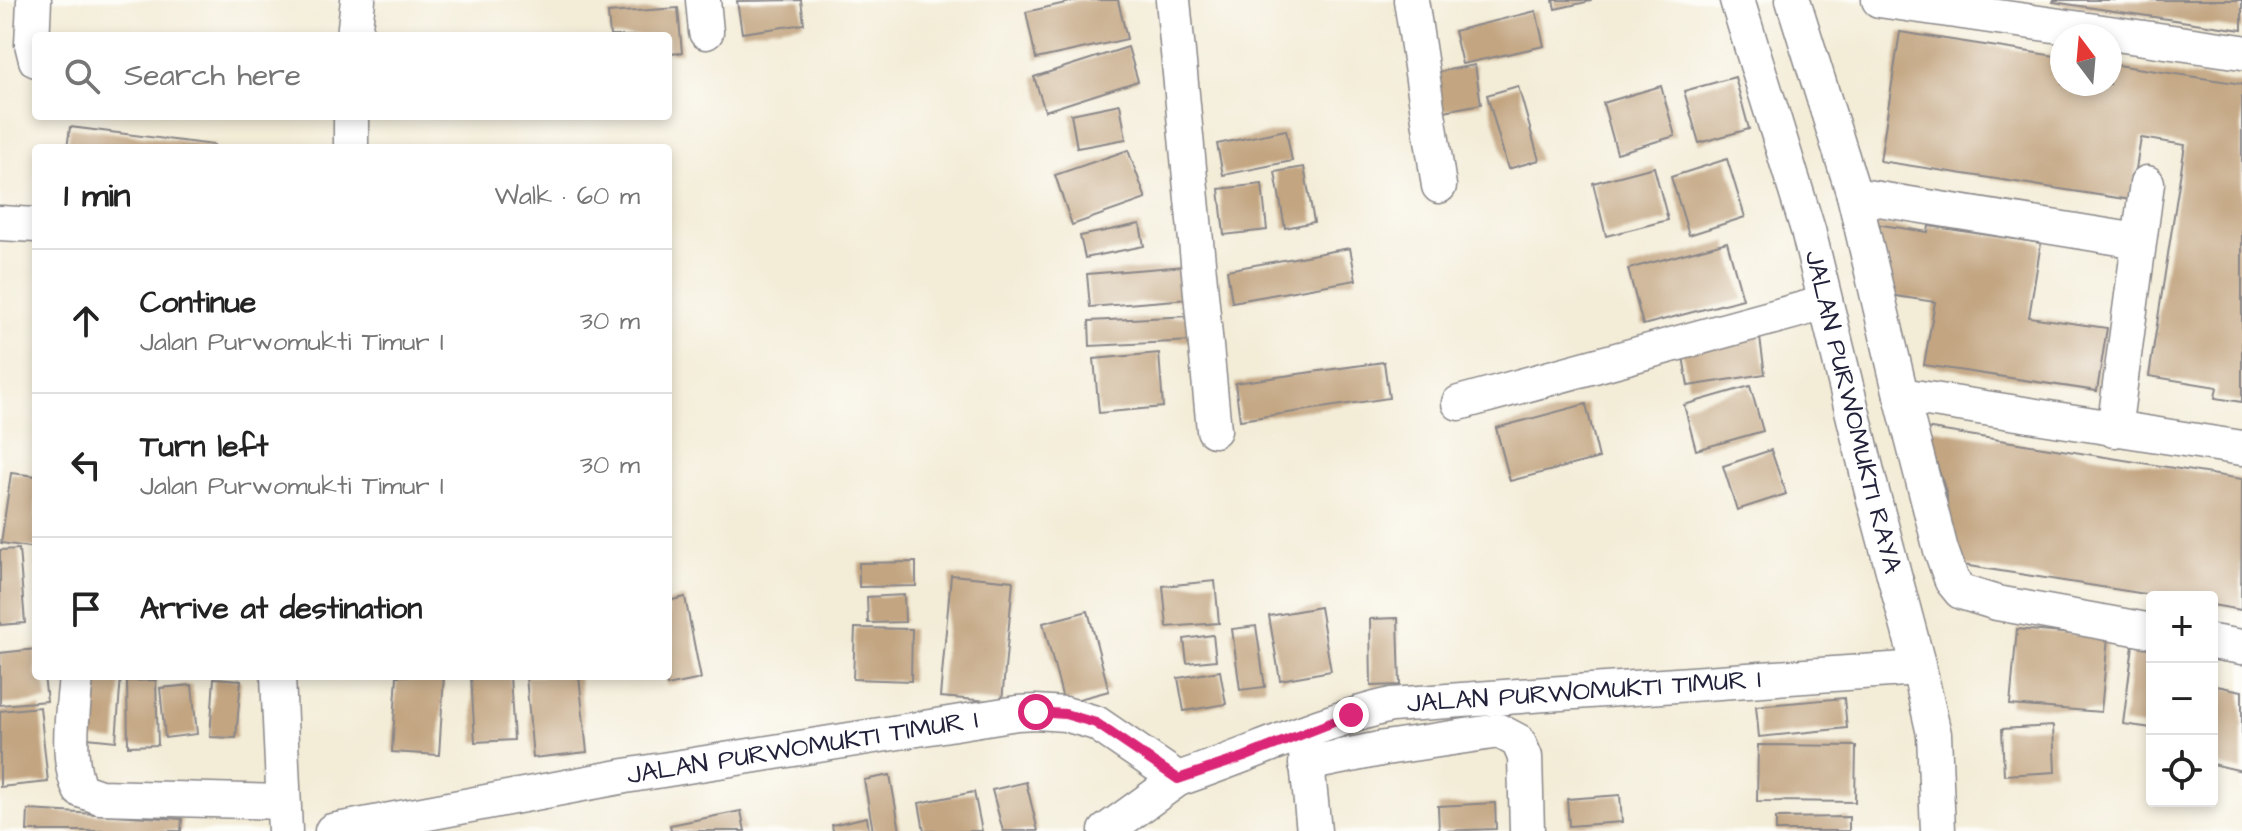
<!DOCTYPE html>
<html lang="en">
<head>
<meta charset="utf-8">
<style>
	body { margin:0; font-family:"Architects Daughter",sans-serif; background:#f2f2f2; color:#222 }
	.controls { position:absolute; right:24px; bottom:24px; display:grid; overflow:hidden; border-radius:8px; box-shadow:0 4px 12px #0003 }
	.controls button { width:72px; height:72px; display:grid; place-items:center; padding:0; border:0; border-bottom:2px solid #e0e0e0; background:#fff; color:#222; font:40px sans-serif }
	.compass { position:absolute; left:2050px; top:24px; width:72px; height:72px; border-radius:50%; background:#fff; box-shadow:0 4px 12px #0003; rotate:344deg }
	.stop { position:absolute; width:24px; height:24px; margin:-18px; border:6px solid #db2777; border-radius:50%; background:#fff }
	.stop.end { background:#db2777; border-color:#fff; box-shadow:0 2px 8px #0008 }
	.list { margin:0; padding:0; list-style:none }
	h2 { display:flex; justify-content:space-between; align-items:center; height:104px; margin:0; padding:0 32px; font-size:34px }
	h2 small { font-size:26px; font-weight:400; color:#767676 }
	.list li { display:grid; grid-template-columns:52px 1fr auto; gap:24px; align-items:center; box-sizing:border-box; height:144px; padding:0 32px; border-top:2px solid #e0e0e0 }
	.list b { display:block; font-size:30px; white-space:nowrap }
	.list p { margin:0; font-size:26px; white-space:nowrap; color:#767676 }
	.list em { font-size:26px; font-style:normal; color:#767676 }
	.icon { flex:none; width:44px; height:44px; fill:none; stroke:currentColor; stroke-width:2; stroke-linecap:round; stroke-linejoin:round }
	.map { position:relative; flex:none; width:2242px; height:831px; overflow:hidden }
	.search { position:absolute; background:#fff; box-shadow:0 4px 12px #0003; left:32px; top:32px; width:640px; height:88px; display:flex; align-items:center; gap:20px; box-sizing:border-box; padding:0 28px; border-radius:8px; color:#767676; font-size:30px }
	.panel { position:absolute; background:#fff; box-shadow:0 4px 12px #0003; left:32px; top:144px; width:640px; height:536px; border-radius:8px }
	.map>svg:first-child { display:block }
	.building { fill:#c3a581 }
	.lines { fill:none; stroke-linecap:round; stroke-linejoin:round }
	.street-casing { stroke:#8a8789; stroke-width:37 }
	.street { stroke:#fff; stroke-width:34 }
	.route { stroke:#db2777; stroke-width:10 }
	.labels { text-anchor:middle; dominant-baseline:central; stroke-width:6; stroke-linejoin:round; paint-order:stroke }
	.street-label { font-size:26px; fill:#22223b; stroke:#fdfcf7 }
</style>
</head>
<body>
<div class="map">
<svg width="2242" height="831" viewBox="0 0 2242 831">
	<rect width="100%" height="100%" fill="#fdfcf7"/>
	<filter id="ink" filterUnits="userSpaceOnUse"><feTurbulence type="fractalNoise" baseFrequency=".0125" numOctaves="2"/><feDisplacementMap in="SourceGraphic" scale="16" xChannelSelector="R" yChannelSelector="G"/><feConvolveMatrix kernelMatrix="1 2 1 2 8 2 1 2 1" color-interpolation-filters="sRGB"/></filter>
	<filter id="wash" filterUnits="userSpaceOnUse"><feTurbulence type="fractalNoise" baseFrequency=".006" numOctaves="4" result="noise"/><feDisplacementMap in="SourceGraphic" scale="32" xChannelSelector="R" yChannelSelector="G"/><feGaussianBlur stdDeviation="1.8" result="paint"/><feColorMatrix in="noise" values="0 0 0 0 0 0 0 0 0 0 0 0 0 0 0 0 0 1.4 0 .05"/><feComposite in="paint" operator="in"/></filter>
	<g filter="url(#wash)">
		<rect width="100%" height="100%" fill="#f3ecd7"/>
		<g id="blocks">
			<g class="building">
				<polygon points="801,0 804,24 742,33 737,1"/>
				<polygon points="1079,0 1118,0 1127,39 1036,59 1026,12"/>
				<polygon points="1553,0 1591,0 1591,1 1555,9"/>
				<polygon points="2054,0 2242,0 2242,30 2053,2"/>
				<polygon points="678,8 682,53 668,54 668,36 610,36 608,13"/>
				<polygon points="1536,11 1544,46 1462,64 1454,31"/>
				<polygon points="1900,32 2062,57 2062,84 2110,84 2110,64 2242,84 2242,402 2215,398 2217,387 2149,376 2185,145 2141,138 2131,200 1880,161"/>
				<polygon points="1128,47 1138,81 1045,111 1034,77"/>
				<polygon points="1475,65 1481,104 1434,113 1427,74"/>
				<polygon points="1735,77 1749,129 1699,143 1684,91"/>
				<polygon points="1518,86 1539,160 1508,169 1487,95"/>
				<polygon points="1661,86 1675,136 1617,153 1603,103"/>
				<polygon points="1120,104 1126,139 1077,148 1071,114"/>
				<polygon points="70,127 214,145 213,148 67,148"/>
				<polygon points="1286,130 1292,161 1223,175 1217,144"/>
				<polygon points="1128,150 1146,199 1072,225 1055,175"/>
				<polygon points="1727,159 1745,217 1689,235 1671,177"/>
				<polygon points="1304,167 1314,222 1285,228 1275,172"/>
				<polygon points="1654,167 1668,220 1606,236 1593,183"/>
				<polygon points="1262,184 1267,230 1224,235 1219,189"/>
				<polygon points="1869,223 1928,232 1929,226 2041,243 2029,317 2107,328 2097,391 1924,365 1935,302 1890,295"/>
				<polygon points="1140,224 1144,246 1085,258 1080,236"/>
				<polygon points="1727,242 1743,299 1643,325 1628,269"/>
				<polygon points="1350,248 1356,280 1232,302 1227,270"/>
				<polygon points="1185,266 1188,299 1090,307 1087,274"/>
				<polygon points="1191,316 1193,341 1090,346 1089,321"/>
				<polygon points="1759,331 1765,374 1688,386 1681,344"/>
				<polygon points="1159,353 1163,407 1099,413 1094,359"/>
				<polygon points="1384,362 1389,398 1240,420 1235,383"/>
				<polygon points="1750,386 1763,431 1696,450 1684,405"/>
				<polygon points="1586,404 1599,458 1510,481 1496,428"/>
				<polygon points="1925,428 2242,479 2241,610 2212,605 2212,597 2164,597 1963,565 1947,517 1947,495"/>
				<polygon points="1771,450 1786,494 1737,510 1723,466"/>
				<polygon points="11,473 36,476 36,548 1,543"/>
				<polygon points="19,549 25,623 0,625 0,550"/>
				<polygon points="916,562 916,586 859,587 859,563"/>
				<polygon points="951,575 1013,581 1002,702 940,697"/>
				<polygon points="1215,581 1219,623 1167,627 1163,586"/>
				<polygon points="904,595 905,622 868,623 867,597"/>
				<polygon points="685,597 701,679 667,686 665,676 668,676 668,601"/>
				<polygon points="1320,607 1331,671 1280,680 1269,616"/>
				<polygon points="1088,611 1109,691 1064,703 1043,623"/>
				<polygon points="1398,618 1400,685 1371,686 1370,619"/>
				<polygon points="1256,626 1265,687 1240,690 1232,629"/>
				<polygon points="855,628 912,629 911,681 853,679"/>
				<polygon points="2017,629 2108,637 2101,712 2010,705"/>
				<polygon points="1213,635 1216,660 1187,663 1184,639"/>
				<polygon points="2133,645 2152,647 2152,728 2123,724"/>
				<polygon points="36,649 36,676 44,676 47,701 0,705 0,653"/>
				<polygon points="1220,671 1226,704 1184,711 1178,678"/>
				<polygon points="92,676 121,676 116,741 87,738"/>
				<polygon points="397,676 444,676 439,755 392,752"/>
				<polygon points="471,676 510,676 514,740 475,742"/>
				<polygon points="526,676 579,676 587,752 533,758"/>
				<polygon points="214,678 241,680 236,738 210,737"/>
				<polygon points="156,680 158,745 128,746 127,681"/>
				<polygon points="192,685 197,734 165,738 160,688"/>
				<polygon points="2212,685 2242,691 2242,771 2212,764"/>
				<polygon points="1844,698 1847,728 1759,737 1756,706"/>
				<polygon points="40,707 48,782 0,787 0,711"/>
				<polygon points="2053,726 2055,772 2004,775 2002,729"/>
				<polygon points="1758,745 1856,746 1855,802 1757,801"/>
				<polygon points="890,775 900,831 873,831 864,780"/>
				<polygon points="1026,782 1038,831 1003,831 992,790"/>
				<polygon points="974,792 982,831 924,831 919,803"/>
				<polygon points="1620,795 1622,822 1569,826 1567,799"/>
				<polygon points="1495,803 1496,829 1439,831 1438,806"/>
				<polygon points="28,810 182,819 181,831 27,831"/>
				<polygon points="741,811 745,831 671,831 670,825"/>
				<polygon points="867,817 869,831 833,831 832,825"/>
				<polygon points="1849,817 1849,831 1776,831 1776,818"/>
			</g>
		</g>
	</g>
	<g filter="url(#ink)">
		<use href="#blocks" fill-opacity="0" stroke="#8a8789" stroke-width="2"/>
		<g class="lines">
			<g class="street-casing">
				<g id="street">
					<polyline points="34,0 32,44 36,60"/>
					<polyline points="703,0 706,32"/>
					<polyline points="1173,0 1214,430"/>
					<polyline points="1411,0 1439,186"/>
					<path id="s1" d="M1737,0L1808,230L1871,488L1919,668L1934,734L1938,831"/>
					<polyline points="1793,0 1854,195 1901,395 1941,550 1952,581 1961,592 1997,603 2152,631"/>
					<polyline points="1879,0 2242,52"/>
					<polyline points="354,36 358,0"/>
					<polyline points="351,116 351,148"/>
					<polyline points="1854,195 2138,241"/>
					<polyline points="0,223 36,225"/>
					<polyline points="1901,395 2242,448"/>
					<polyline points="1459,403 1825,303"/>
					<polyline points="2114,430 2147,183"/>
					<polyline points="2212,642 2242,647"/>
					<path d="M76,676C73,712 65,756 80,790L100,797L283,802"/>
					<polyline points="278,676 285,831"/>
					<polyline points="1305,744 1314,831"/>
					<polyline points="1306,764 1385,748 1499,731 1518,741 1525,757 1527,831"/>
					<path id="s2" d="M332,831L625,776L1017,713L1036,712L1065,714L1096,723L1178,779C1250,755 1318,722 1391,705L1919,668"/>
					<polyline points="1106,831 1178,779"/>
				</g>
			</g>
			<use href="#street" class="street"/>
		</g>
	</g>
	<g class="lines" filter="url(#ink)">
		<polyline class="route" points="1036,712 1065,714 1096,723 1178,779 1244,757 1351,715"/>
	</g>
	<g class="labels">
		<g class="street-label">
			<text stroke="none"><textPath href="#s1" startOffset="428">JALAN PURWOMUKTI RAYA</textPath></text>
			<text stroke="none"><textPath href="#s2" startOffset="1294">JALAN PURWOMUKTI TIMUR I</textPath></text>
			<text stroke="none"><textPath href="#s2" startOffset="478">JALAN PURWOMUKTI TIMUR I</textPath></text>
		</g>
	</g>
</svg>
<div class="controls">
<button>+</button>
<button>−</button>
<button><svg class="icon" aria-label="locate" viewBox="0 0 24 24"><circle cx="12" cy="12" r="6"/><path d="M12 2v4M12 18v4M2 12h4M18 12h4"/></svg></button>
</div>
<svg class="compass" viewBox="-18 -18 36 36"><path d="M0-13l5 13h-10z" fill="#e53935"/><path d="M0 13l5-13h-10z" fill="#767676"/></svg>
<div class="stop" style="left:1036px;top:712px"></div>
<div class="stop end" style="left:1351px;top:715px"></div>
<div class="search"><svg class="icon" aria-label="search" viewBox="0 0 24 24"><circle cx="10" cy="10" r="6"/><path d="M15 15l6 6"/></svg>Search here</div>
<section class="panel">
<h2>1 min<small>Walk · 60 m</small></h2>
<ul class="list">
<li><svg class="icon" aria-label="ahead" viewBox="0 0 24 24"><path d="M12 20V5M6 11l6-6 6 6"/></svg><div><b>Continue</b><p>Jalan Purwomukti Timur I</p></div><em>30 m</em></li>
<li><svg class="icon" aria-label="left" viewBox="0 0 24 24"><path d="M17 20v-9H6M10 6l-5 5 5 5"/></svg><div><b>Turn left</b><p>Jalan Purwomukti Timur I</p></div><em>30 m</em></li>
<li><svg class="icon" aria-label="arrive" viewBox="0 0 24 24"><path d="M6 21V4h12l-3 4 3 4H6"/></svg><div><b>Arrive at destination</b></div></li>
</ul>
</section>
</div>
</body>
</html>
